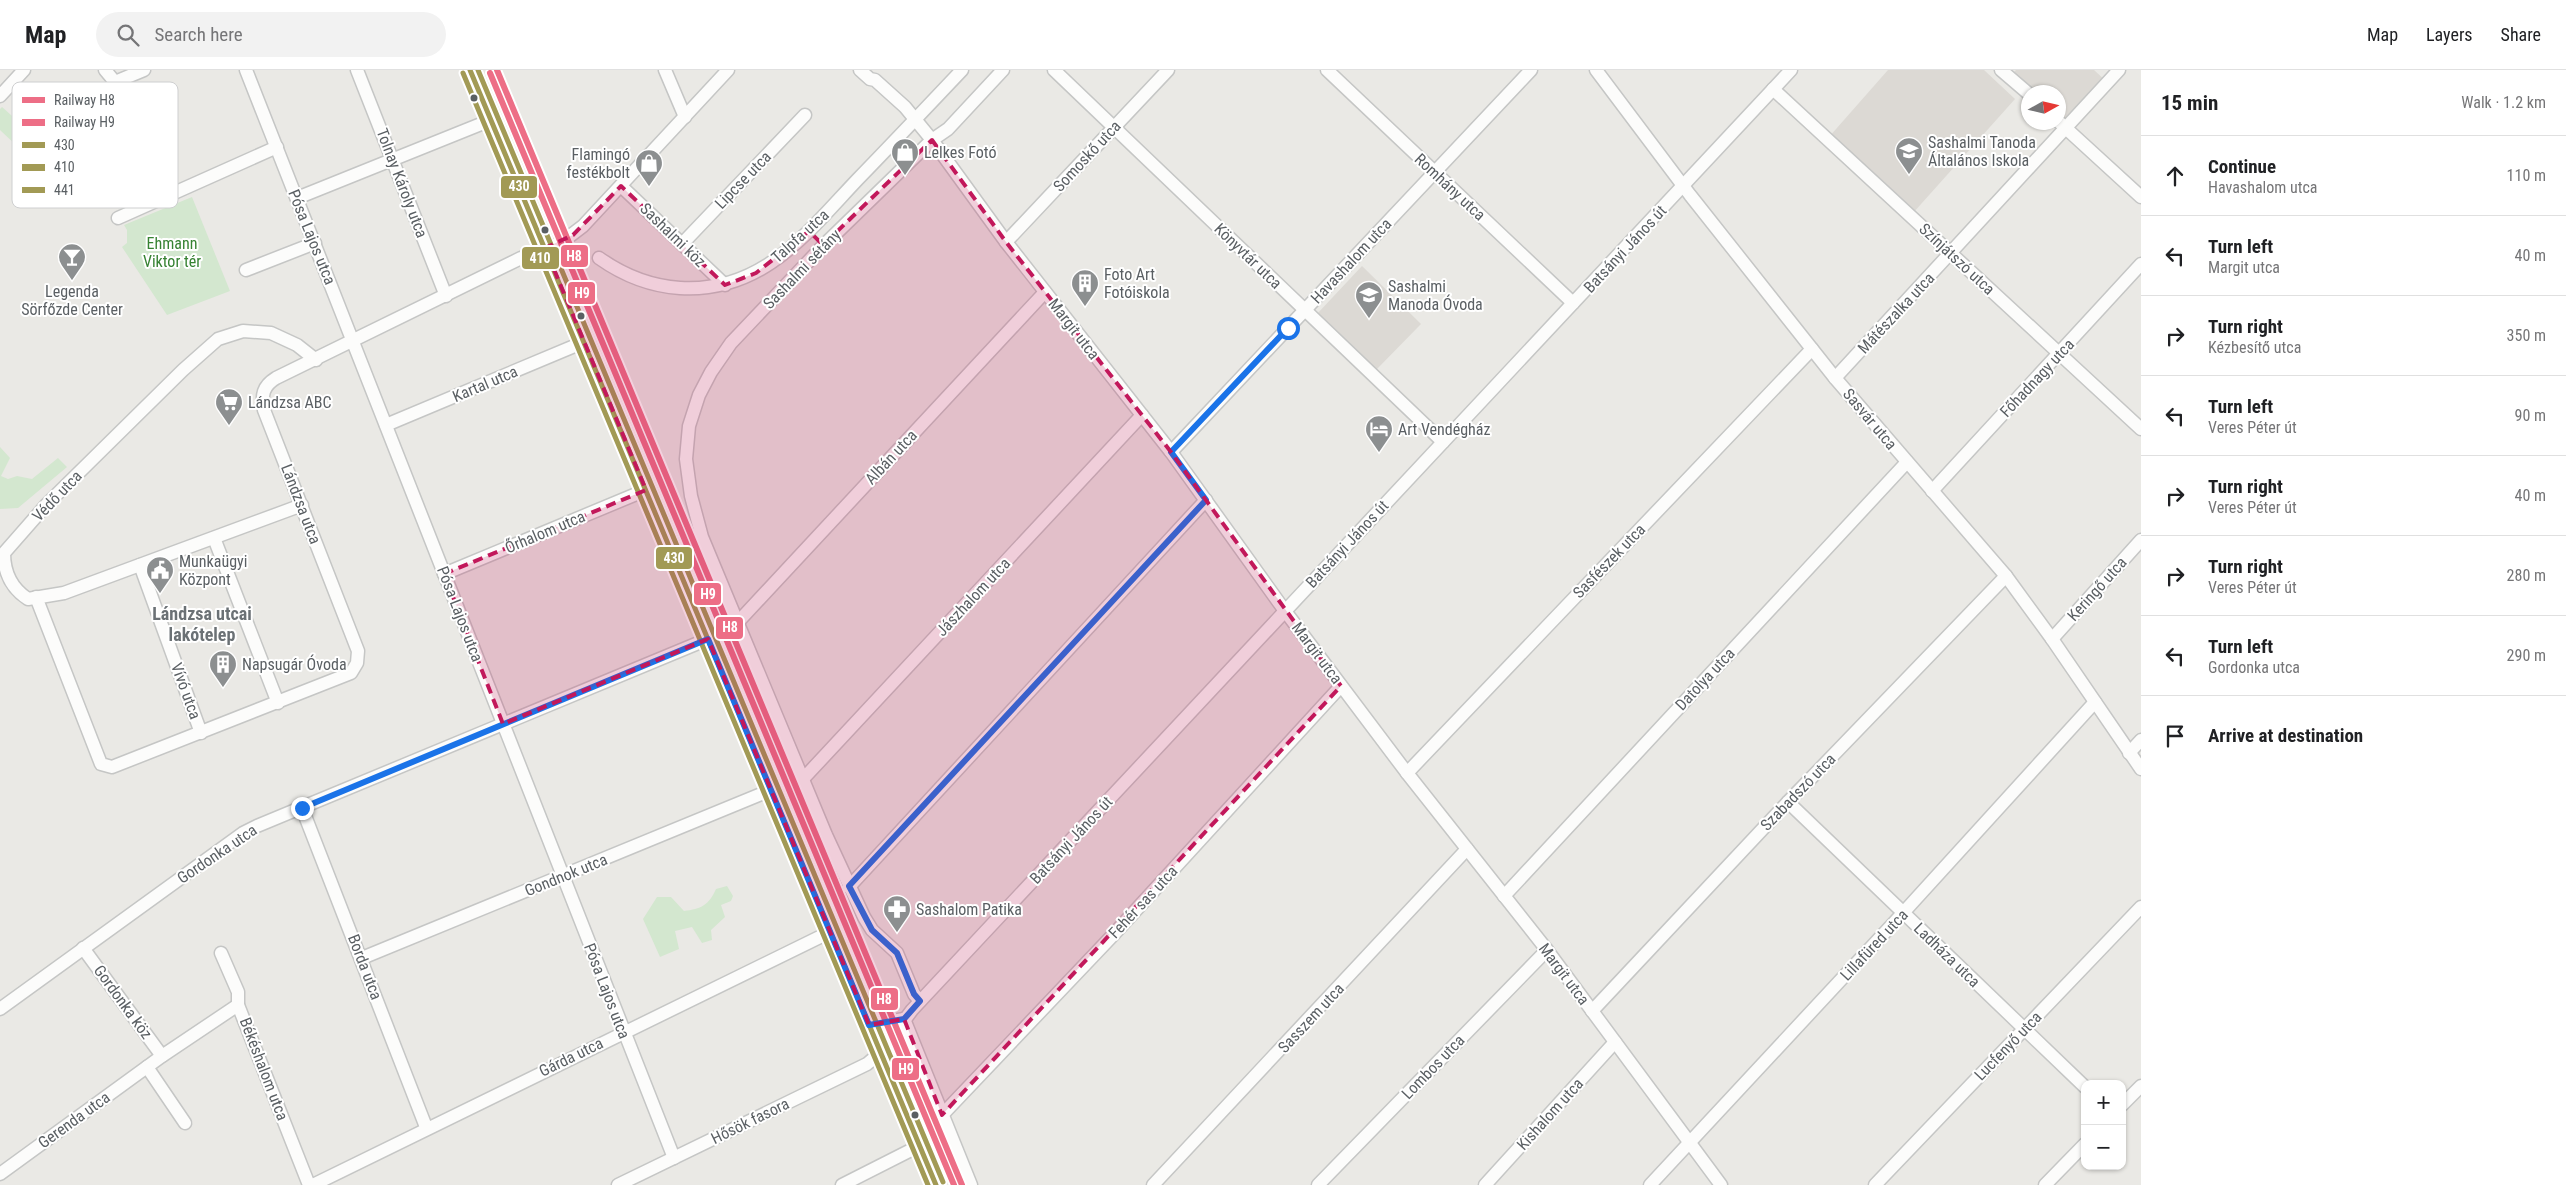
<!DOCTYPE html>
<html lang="en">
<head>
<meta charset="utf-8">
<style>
	body { margin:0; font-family:"Roboto Condensed",sans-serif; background:#f2f2f2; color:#202124 }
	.controls { position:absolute; right:15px; bottom:15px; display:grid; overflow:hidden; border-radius:10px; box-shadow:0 1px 4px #0004 }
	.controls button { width:45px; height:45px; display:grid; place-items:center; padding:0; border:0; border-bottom:1px solid #e0e0e0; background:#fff; color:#202124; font:25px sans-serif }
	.compass { position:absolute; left:2021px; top:15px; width:45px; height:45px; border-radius:50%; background:#fff; box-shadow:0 1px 4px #0004; rotate:82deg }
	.stop { position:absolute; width:15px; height:15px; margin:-11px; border:4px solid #1a73e8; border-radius:50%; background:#fff }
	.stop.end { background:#1a73e8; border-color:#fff; box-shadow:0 1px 5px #0008 }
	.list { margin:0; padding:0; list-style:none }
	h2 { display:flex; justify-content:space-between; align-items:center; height:65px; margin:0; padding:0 20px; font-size:21px }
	h2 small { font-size:16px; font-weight:400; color:#757577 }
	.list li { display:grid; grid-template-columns:32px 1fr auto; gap:15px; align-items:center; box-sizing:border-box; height:80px; padding:0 20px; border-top:1px solid #e0e0e0 }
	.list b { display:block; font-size:19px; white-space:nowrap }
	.list p { margin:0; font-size:16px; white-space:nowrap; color:#757577 }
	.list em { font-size:16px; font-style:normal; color:#757577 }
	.icon { flex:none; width:28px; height:28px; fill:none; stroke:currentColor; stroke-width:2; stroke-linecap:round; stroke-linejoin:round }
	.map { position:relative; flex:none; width:2141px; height:1115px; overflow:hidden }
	header { display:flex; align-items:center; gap:30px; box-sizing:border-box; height:70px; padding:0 25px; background:#fff; border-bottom:1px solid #e0e0e0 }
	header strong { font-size:24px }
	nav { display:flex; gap:28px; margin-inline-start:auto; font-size:18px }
	.search { width:350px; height:45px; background:#f2f2f2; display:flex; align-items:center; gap:12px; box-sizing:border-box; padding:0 18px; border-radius:28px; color:#757577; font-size:19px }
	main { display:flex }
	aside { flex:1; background:#fff }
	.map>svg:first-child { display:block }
	.education { fill:#dcd9d4 }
	.green { fill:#d3e7cf }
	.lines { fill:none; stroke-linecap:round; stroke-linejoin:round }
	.minor-casing { stroke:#c5c6c5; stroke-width:15 }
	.major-casing { stroke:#d3c7b2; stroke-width:19 }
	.minor { stroke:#fcfcfb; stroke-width:12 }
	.major { stroke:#f2efe7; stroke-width:16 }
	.bus-1-casing { stroke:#fff; stroke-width:9 }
	.bus-2-casing { stroke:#fff; stroke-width:9 }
	.bus-3-casing { stroke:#fff; stroke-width:9 }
	.bus-1 { stroke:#a29a55; stroke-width:5 }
	.bus-2 { stroke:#a29a55; stroke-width:5 }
	.bus-3 { stroke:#a29a55; stroke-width:5 }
	.rail-1-casing { stroke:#fff; stroke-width:10 }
	.rail-2-casing { stroke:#fff; stroke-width:10 }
	.rail-1 { stroke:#ed6e86; stroke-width:6 }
	.rail-2 { stroke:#ed6e86; stroke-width:6 }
	.route { stroke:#1a73e8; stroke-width:6 }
	.marked { fill:#c2185b; fill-opacity:0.2; stroke:#c2185b; stroke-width:4; stroke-dasharray:10 6; stroke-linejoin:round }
	.bus-dot { fill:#5a5f63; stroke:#fff; stroke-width:2 }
	.labels { text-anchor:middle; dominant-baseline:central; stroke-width:4; stroke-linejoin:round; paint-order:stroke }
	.poi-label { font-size:16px; fill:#5a5f63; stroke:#fff; text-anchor:start }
	.street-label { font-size:16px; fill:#5a5f63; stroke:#fff }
	.park-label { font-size:16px; fill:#368232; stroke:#fff }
	.neighbourhood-label { font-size:18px; font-weight:bold; fill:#6b7175; stroke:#fff }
	.key { fill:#fff; stroke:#cecfd0; stroke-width:1 }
	.key-label { font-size:14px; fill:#5a5f63 }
	.line-badge { stroke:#fff; stroke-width:2 }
	.badge-label { font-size:14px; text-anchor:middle; font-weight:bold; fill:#fff }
</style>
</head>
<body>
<header>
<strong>Map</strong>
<div class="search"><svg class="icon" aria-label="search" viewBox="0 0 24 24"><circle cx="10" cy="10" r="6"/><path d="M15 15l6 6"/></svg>Search here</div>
<nav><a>Map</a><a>Layers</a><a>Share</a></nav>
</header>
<main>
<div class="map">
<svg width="2141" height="1115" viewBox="0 0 2141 1115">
	<rect width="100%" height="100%" fill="#eae9e5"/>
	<g class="education">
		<polygon points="1888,0 1984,0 2015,29 1913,143 1829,67"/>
		<polygon points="2016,0 2094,0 2107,12 2068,55 2059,46 2058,22 2033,22 2013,3"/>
		<polygon points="1362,196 1421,254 1375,301 1317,244"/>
	</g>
	<g class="green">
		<polygon points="2,37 21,54 24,51 29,56 21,64 25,68 17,76 0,60 0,39"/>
		<polygon points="192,127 230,221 167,245 122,177 127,173 127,160 124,155"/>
		<polygon points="0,377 10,388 1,406 8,409 17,406 32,409 58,388 67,397 18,438 0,439"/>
		<path d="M727,816L733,826L731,831L721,835L725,847L711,860L712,870L702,873L692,857L675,861L679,879L660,887L643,849L657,827H671L684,841C701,839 709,835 716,819Z"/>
	</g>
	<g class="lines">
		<g class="minor-casing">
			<g id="minor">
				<polyline points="105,0 115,12"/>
				<polyline points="246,0 674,1088"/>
				<polyline points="357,0 446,226"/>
				<polyline points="665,0 685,47"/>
				<polyline points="860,0 870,9 875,10 905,37 932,70 1006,172 1171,382 1285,541 1407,703 1547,880 1721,1115"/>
				<polyline points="1054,0 1443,372"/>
				<polyline points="1327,0 1573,233"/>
				<polyline points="1596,0 1690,125 1835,308 2006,506 2052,569 2141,699"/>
				<polyline points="2001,0 2029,24"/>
				<polyline points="1773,19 2141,359"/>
				<polyline points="0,26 24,0"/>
				<polyline points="2058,51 2141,127"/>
				<polyline points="68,69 115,12 144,0"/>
				<polyline points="621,116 725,215"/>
				<polyline points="297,128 491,50"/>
				<polyline points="118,148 277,77"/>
				<polyline points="1006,172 1168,0"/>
				<polyline points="682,174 805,45"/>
				<path d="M599,188C623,205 650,216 680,218C762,223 806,164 857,110C892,74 927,37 962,0"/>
				<polyline points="246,200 315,173"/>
				<polyline points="1835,308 2119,0"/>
				<polyline points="386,355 584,272"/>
				<polyline points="1171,382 1531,0"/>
				<polyline points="1932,421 2141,194"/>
				<path d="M302,435L64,523L28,529C11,518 4,503 4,483L47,434L183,300L218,269L243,261L271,263L297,275L316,290"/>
				<polyline points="214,468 278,633"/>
				<polyline points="140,495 201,663"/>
				<polyline points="444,504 646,420"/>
				<path d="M36,527L101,694L112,697L351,603L357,593L358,581L264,340C261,325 263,316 276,308L521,188L562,172L583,156L728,0"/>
				<polyline points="738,552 1045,222"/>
				<polyline points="2052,569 2141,470"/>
				<polyline points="2129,683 2141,670"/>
				<polyline points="1407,703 1812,279"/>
				<polyline points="803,709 1142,345"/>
				<polyline points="1788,732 2085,1017"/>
				<polyline points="302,738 426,1057"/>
				<polyline points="849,817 1206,430"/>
				<polyline points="1504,826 1907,392"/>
				<polyline points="83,878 162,986"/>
				<polyline points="221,883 238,922 238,935 309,1115"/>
				<polyline points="362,888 771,720"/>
				<polyline points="920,931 914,924 897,883 872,860 864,847 826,765 702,467 691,426 686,389 689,356 699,325 711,302 731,273 823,176 932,70 948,59 1003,0"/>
				<polyline points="0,939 243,763 257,756 708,569"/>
				<polyline points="1592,941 1788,732 2006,506"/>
				<polyline points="904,949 971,1115"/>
				<polyline points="869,955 904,949"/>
				<polyline points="147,997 185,1053"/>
				<polyline points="2122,1035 2141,1016"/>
				<polyline points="942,1045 1114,864 1341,616"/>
				<polyline points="0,1104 162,986 238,935"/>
				<polyline points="313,1115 830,862"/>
				<polyline points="618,1115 867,994 880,983 912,940 1791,0"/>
				<polyline points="842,1115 919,1076"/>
				<polyline points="1153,1115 1467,779"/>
				<polyline points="1318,1115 1547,880"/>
				<polyline points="1485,1115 1615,972"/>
				<polyline points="1650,1115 1903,843 2095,632"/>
				<polyline points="1875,1115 2141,837"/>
				<polyline points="2045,1115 2085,1074"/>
			</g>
		</g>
		<g class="major-casing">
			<polyline id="major" points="470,0 936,1115"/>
		</g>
		<use href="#minor" class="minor"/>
		<use href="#major" class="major"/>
		<g class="bus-1-casing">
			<polyline id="bus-1" points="470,0 936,1115"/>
		</g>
		<g class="bus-2-casing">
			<polyline id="bus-2" points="463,3 928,1115"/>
		</g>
		<g class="bus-3-casing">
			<polyline id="bus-3" points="478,0 943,1112"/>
		</g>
		<use href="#bus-1" class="bus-1"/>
		<use href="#bus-2" class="bus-2"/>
		<use href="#bus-3" class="bus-3"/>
		<g class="rail-1-casing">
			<polyline id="rail-1" points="497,0 962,1115"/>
		</g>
		<g class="rail-2-casing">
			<polyline id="rail-2" points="490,3 954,1115"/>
		</g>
		<use href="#rail-1" class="rail-1"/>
		<use href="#rail-2" class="rail-2"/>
	</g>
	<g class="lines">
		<polyline class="route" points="302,738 708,569 869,955 904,949 920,931 914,924 897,883 872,860 849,816 1206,430 1171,382 1288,258"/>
	</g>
	<path class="marked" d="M932,70L1006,172L1171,382L1341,616L942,1045L904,949L869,955L708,569L503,654L444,504L646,420L545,178L573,165L621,116L725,215L756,203L809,161L823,175Z"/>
	<defs>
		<g id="school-pin" transform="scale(1.4375)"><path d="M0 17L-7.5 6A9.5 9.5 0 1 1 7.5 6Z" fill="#8c8f90" stroke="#fff"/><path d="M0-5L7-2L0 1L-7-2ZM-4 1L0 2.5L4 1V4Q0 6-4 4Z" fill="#fff"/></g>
		<g id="shop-pin" transform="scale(1.4375)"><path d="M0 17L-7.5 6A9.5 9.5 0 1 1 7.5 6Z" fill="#8c8f90" stroke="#fff"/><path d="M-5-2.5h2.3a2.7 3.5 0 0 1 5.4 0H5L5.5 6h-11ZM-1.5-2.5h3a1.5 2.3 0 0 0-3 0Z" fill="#fff"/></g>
		<g id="bar-pin" transform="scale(1.4375)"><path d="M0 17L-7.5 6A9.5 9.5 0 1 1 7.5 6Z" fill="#8c8f90" stroke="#fff"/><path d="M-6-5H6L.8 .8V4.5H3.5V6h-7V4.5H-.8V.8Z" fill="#fff"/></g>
		<g id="building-pin" transform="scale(1.4375)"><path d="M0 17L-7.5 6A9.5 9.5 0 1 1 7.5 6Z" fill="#8c8f90" stroke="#fff"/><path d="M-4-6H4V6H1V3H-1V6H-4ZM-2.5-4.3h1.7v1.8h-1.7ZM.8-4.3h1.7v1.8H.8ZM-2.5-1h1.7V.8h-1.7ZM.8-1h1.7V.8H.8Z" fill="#fff"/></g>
		<g id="supermarket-pin" transform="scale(1.4375)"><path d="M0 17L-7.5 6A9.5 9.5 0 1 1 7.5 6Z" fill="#8c8f90" stroke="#fff"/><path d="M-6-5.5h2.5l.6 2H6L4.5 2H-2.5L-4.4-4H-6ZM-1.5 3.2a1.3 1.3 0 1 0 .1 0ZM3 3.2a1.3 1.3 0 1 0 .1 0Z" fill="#fff"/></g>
		<g id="hotel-pin" transform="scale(1.4375)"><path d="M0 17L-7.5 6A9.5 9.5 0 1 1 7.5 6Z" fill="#8c8f90" stroke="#fff"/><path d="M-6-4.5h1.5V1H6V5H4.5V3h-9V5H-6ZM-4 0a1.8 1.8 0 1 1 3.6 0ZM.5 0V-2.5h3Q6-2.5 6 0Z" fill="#fff"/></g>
		<g id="civic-pin" transform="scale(1.4375)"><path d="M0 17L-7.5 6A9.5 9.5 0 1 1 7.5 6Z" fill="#8c8f90" stroke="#fff"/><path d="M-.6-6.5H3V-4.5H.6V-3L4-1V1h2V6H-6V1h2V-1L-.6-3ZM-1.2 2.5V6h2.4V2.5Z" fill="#fff"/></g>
		<g id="pharmacy-pin" transform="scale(1.4375)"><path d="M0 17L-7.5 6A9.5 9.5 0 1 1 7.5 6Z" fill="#8c8f90" stroke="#fff"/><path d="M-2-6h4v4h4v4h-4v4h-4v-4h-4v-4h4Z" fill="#fff"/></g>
	</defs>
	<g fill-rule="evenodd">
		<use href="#school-pin" x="1909" y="81"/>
		<use href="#shop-pin" x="905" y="82"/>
		<use href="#shop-pin" x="649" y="93"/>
		<use href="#bar-pin" x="72" y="187"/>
		<use href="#building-pin" x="1085" y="213"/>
		<use href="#school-pin" x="1369" y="225"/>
		<use href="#supermarket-pin" x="229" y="332"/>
		<use href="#hotel-pin" x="1379" y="359"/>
		<use href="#civic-pin" x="160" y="500"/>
		<use href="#building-pin" x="223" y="594"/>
		<use href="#pharmacy-pin" x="897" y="839"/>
	</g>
	<g class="bus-dot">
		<circle cx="474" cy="28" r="4.5"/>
		<circle cx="545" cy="160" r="4.5"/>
		<circle cx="581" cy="246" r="4.5"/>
		<circle cx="915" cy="1045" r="4.5"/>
	</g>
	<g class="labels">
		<g class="poi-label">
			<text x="1928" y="72">Sashalmi Tanoda<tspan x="1928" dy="18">Általános Iskola</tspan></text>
			<text x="924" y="82">Lelkes Fotó</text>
			<text x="630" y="84" text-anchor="end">Flamingó<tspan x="630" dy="18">festékbolt</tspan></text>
			<text x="1104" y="204">Foto Art<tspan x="1104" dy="18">Fotóiskola</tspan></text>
			<text x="1388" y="216">Sashalmi<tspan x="1388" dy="18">Manoda Óvoda</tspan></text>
			<text x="72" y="221" text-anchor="middle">Legenda<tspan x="72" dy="18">Sörfőzde Center</tspan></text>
			<text x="248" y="332">Lándzsa ABC</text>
			<text x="1398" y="359">Art Vendégház</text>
			<text x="179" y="491">Munkaügyi<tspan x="179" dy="18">Központ</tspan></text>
			<text x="242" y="594">Napsugár Óvoda</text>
			<text x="916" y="839">Sashalom Patika</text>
		</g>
		<g class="street-label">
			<text transform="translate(1087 86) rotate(-47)">Somoskő utca</text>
			<text transform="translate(743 110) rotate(-46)">Lipcse utca</text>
			<text transform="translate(402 113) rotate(69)">Tolnay Károly utca</text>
			<text transform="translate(1450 117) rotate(43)">Romhány utca</text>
			<text transform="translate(673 165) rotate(44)">Sashalmi köz</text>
			<text transform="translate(800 166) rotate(-42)">Talpfa utca</text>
			<text transform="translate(312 167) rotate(68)">Pósa Lajos utca</text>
			<text transform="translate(1625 179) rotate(-47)">Batsányi János út</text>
			<text transform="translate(1248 186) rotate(44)">Könyvtár utca</text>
			<text transform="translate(1957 189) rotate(43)">Színjátszó utca</text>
			<text transform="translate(1351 191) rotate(-47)">Havashalom utca</text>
			<text transform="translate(802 199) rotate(-46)">Sashalmi sétány</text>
			<text transform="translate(1896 243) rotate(-47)">Mátészalka utca</text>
			<text transform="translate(1074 259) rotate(52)">Margit utca</text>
			<text transform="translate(2037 308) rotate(-47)">Főhadnagy utca</text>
			<text transform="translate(485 314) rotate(-23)">Kartal utca</text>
			<text transform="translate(1870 349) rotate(50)">Sasvár utca</text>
			<text transform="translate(891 387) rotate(-47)">Albán utca</text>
			<text transform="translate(57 426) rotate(-46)">Védő utca</text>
			<text transform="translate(301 434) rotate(69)">Lándzsa utca</text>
			<text transform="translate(545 462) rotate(-23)">Őrhalom utca</text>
			<text transform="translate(1347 474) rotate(-47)">Batsányi János út</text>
			<text transform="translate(1609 491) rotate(-46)">Sasfészek utca</text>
			<text transform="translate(2097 519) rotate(-48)">Keringő utca</text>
			<text transform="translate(973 527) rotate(-47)">Jászhalom utca</text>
			<text transform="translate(460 544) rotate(69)">Pósa Lajos utca</text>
			<text transform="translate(1317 583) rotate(53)">Margit utca</text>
			<text transform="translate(1705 609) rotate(-47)">Datolya utca</text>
			<text transform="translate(186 621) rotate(70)">Vívó utca</text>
			<text transform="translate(1798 722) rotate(-46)">Szabadszó utca</text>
			<text transform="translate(1071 770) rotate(-47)">Batsányi János út</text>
			<text transform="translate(217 784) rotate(-34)">Gordonka utca</text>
			<text transform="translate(566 805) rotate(-22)">Gondnok utca</text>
			<text transform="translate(1143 832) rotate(-47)">Fehér sas utca</text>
			<text transform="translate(1874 875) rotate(-47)">Lillafüred utca</text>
			<text transform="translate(1947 885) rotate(44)">Ladháza utca</text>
			<text transform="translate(365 897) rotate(69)">Borda utca</text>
			<text transform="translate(1564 904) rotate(53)">Margit utca</text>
			<text transform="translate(607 921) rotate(69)">Pósa Lajos utca</text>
			<text transform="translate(123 932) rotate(54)">Gordonka köz</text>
			<text transform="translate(1311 948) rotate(-47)">Sasszem utca</text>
			<text transform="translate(2008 976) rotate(-46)">Lucfenyő utca</text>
			<text transform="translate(571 987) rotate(-26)">Gárda utca</text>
			<text transform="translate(1433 997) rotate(-46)">Lombos utca</text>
			<text transform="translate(264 999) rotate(69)">Békéshalom utca</text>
			<text transform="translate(1550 1044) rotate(-48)">Kishalom utca</text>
			<text transform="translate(74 1050) rotate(-36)">Gerenda utca</text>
			<text transform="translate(750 1051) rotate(-26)">Hősök fasora</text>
		</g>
		<g class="park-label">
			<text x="172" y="173">Ehmann<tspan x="172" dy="18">Viktor tér</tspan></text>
		</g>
		<g class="neighbourhood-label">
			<text x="202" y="543">Lándzsa utcai<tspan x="202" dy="21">lakótelep</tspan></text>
		</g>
	</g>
	<rect x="12" y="12" width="166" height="126" rx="8" class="key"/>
	<rect x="22" y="27" width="23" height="6" fill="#ed6e86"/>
	<rect x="22" y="49" width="23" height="7" fill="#ed6e86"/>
	<rect x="22" y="72" width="23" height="6" fill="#a29a55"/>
	<rect x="22" y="94" width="23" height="7" fill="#a29a55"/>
	<rect x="22" y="117" width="23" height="6" fill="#a29a55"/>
	<g class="key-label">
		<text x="54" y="35">Railway H8</text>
		<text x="54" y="57">Railway H9</text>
		<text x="54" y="80">430</text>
		<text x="54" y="102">410</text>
		<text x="54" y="125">441</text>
	</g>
	<g class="line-badge">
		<rect x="500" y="105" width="38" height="24" rx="5" fill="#a29a55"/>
		<rect x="560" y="174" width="29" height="24" rx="5" fill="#ed6e86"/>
		<rect x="521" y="176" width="39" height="24" rx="5" fill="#a29a55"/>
		<rect x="567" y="211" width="29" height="24" rx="5" fill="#ed6e86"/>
		<rect x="655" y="476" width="38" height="24" rx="5" fill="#a29a55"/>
		<rect x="693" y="512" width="29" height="24" rx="5" fill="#ed6e86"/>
		<rect x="715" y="546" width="29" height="24" rx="5" fill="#ed6e86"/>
		<rect x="870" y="917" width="29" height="24" rx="5" fill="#ed6e86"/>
		<rect x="891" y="987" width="29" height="24" rx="5" fill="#ed6e86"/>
	</g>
	<g class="badge-label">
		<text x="519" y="121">430</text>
		<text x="574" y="191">H8</text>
		<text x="540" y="193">410</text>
		<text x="582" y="228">H9</text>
		<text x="674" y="493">430</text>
		<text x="708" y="529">H9</text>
		<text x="730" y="562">H8</text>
		<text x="884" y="934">H8</text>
		<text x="906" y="1004">H9</text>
	</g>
</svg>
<div class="controls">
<button>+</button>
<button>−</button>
</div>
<svg class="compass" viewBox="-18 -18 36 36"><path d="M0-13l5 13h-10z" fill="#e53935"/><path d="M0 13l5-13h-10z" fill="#757577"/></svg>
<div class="stop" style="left:1288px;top:258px"></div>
<div class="stop end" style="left:302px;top:738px"></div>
</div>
<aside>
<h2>15 min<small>Walk · 1.2 km</small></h2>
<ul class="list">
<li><svg class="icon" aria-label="ahead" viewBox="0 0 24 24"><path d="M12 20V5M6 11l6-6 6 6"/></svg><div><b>Continue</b><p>Havashalom utca</p></div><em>110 m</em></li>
<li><svg class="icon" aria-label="left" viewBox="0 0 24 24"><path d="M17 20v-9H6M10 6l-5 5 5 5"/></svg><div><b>Turn left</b><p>Margit utca</p></div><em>40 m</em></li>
<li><svg class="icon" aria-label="right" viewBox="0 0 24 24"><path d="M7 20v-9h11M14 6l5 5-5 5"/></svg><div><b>Turn right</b><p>Kézbesítő utca</p></div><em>350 m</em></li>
<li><svg class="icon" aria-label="left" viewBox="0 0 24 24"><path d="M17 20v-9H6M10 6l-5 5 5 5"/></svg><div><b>Turn left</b><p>Veres Péter út</p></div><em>90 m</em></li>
<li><svg class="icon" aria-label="right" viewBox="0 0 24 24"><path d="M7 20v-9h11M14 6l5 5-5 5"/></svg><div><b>Turn right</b><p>Veres Péter út</p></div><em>40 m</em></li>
<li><svg class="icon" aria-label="right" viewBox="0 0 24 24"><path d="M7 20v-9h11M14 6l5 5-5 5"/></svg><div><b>Turn right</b><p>Veres Péter út</p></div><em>280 m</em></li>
<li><svg class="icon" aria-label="left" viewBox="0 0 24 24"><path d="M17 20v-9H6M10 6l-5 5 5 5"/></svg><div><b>Turn left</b><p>Gordonka utca</p></div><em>290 m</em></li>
<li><svg class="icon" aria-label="arrive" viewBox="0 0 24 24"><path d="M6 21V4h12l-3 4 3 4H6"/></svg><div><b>Arrive at destination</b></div></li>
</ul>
</aside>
</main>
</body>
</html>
